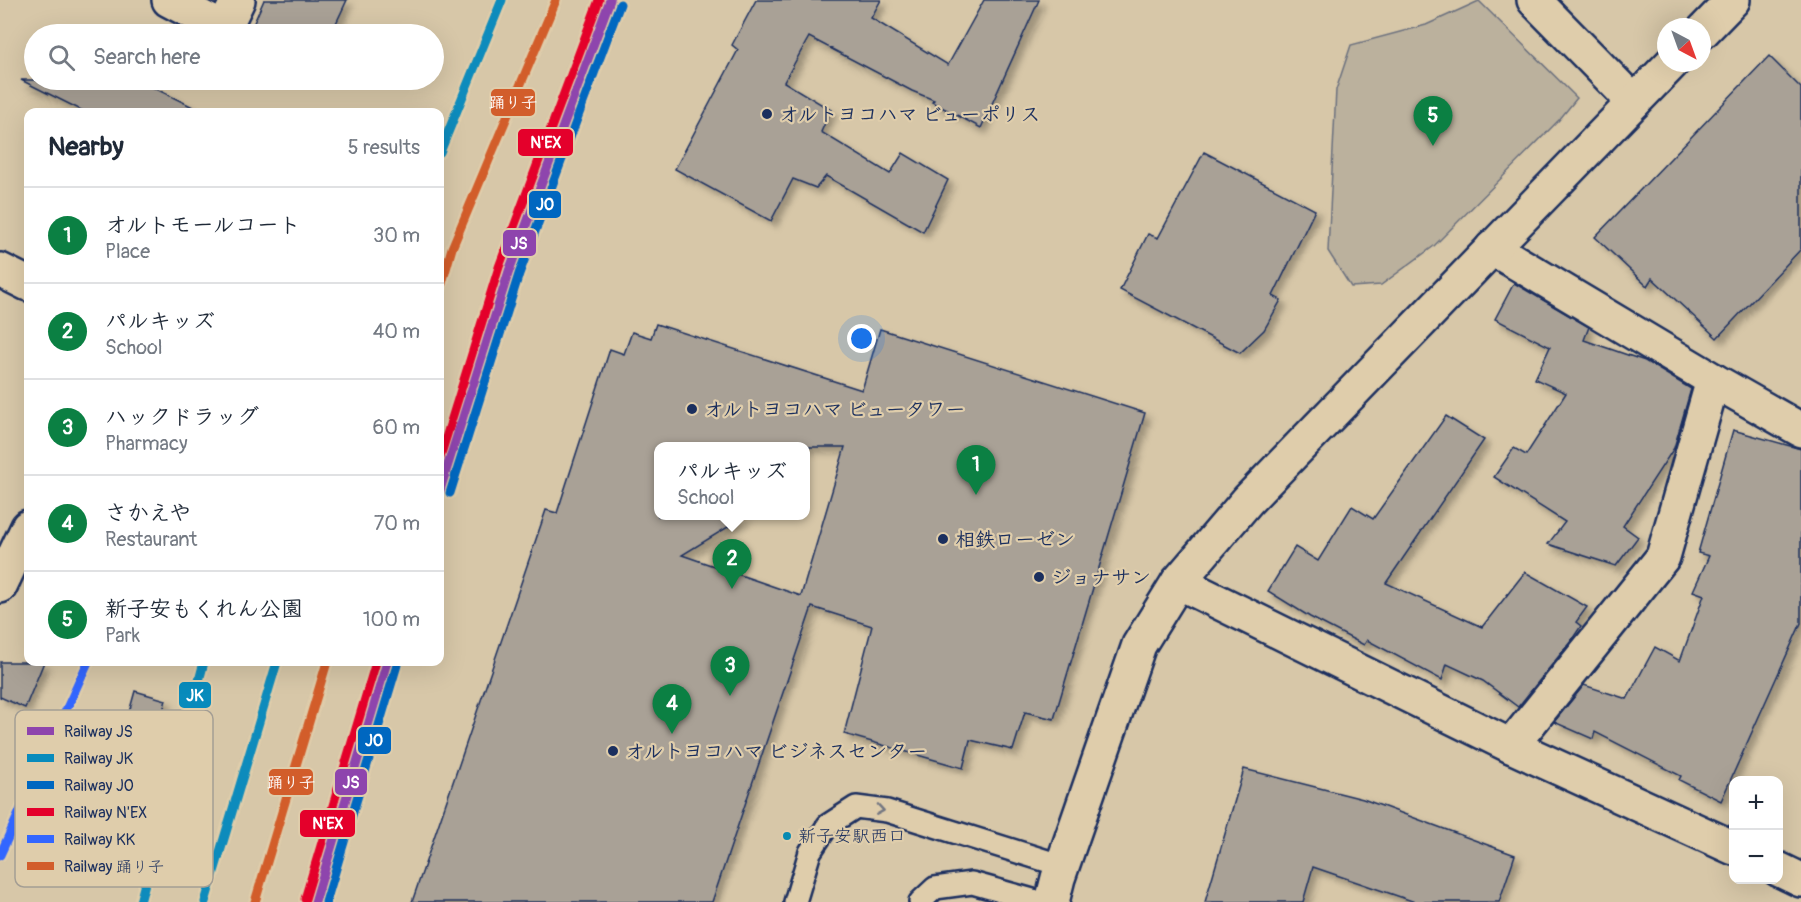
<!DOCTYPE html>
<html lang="en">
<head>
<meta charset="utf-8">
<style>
	body { margin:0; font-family:Pangolin,"Klee One",sans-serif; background:#f2f2f3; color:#1f2937 }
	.controls { position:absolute; right:18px; bottom:18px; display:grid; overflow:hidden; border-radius:12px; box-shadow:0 6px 24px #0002 }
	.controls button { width:54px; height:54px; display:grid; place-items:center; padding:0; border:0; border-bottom:2px solid #e0e1e3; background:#fff; color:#1f2937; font:30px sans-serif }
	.compass { position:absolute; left:1657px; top:18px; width:54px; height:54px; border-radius:50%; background:#fff; box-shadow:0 6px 24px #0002; rotate:139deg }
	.you { position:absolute; left:862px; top:339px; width:21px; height:21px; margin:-15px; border:4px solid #fff; border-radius:50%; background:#1a73e8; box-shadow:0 0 0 9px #1a73e833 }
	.badge { display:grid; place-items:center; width:39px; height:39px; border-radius:50%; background:#0b8043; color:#fff; font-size:20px; font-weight:700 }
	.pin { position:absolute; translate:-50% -50px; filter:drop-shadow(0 2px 3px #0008) }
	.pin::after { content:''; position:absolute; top:32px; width:21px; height:18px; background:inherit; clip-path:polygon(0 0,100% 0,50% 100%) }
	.popup { position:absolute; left:654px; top:442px; width:156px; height:78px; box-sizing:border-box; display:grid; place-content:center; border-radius:12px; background:#fff; filter:drop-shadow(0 2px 4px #0005); font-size:20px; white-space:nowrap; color:#747a83 }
	.popup b { font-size:22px; color:#1f2937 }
	.popup::after { content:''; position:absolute; left:50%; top:100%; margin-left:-12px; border:12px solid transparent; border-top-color:#fff }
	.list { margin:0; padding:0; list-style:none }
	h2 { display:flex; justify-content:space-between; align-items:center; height:78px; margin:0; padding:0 24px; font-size:26px }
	h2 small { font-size:20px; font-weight:400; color:#747a83 }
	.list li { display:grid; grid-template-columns:39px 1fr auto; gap:18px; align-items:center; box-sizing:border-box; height:96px; padding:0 24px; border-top:2px solid #e0e1e3 }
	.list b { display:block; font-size:22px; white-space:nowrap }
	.list p { margin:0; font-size:20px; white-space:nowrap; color:#747a83 }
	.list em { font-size:20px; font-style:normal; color:#747a83 }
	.icon { flex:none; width:33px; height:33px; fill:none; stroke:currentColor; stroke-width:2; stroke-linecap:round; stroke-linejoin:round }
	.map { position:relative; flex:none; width:1801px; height:902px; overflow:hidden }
	.search { position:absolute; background:#fff; box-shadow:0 6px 24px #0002; left:24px; top:24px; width:420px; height:66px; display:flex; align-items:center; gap:15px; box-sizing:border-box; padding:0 21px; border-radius:33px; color:#747a83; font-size:22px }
	.panel { position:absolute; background:#fff; box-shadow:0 6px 24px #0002; left:24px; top:108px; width:420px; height:558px; border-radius:12px }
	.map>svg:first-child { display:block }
	.green { fill:#bbb19d; stroke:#6b707e; stroke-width:1.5 }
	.building { fill:#a9a196; stroke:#1b2f5e; stroke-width:1.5; fill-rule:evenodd; filter:url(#shadow) }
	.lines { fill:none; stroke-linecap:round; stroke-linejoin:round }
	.service-casing { stroke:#1b2f5e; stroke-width:26 }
	.minor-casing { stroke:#1b2f5e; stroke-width:38 }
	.tertiary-casing { stroke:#1b2f5e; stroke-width:38 }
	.service { stroke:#dfcdab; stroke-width:21 }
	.minor { stroke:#dfcdab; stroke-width:33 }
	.tertiary { stroke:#dfcdab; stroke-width:33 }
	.rail-1-casing { stroke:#dfcdab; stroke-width:14 }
	.rail-2-casing { stroke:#dfcdab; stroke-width:14 }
	.rail-3-casing { stroke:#dfcdab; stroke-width:14 }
	.rail-4-casing { stroke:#dfcdab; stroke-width:14 }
	.rail-5-casing { stroke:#dfcdab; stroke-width:14 }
	.rail-6-casing { stroke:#dfcdab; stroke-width:14 }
	.rail-1 { stroke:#8e44ad; stroke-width:9 }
	.rail-2 { stroke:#088bbc; stroke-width:9 }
	.rail-3 { stroke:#0067c0; stroke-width:9 }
	.rail-4 { stroke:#e4002b; stroke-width:9 }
	.rail-5 { stroke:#36f; stroke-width:9 }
	.rail-6 { stroke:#d25d2b; stroke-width:9 }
	.oneway { stroke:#737681 }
	.poi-dot { fill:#1b2f5e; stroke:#dfcdab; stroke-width:2 }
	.bus-dot { fill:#078ab2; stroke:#dfcdab; stroke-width:2 }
	.labels { text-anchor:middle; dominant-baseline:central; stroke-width:4.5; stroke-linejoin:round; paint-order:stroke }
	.bus-label { font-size:18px; fill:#1b2f5e; stroke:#dfcdab; text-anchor:start }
	.poi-label { font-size:20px; font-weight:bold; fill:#1b2f5e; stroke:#dfcdab; text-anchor:start }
	.key { fill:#dfcdab; stroke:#a49e94; stroke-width:1.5 }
	.key-label { font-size:16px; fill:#1b2f5e }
	.line-badge { stroke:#dfcdab; stroke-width:2 }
	.badge-label { font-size:16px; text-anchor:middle; font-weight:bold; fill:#fff }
</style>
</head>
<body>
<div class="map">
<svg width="1801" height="902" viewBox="0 0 1801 902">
	<defs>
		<filter id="shadow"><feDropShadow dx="5.5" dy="5.5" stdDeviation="3" flood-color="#0004"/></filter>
	</defs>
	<rect width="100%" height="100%" fill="#d7c7a8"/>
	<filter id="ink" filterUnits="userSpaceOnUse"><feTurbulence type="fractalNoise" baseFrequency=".0167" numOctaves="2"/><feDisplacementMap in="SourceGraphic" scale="12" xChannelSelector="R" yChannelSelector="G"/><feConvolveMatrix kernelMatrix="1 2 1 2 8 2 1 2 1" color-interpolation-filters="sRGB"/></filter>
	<g filter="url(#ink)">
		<polygon class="green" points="1479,1 1577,98 1559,120 1434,246 1381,285 1351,287 1328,251 1336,90 1351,45 1426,25"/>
		<g class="building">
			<polygon points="264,0 347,0 331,34 249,34"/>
			<polygon points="756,0 881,0 871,18 948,65 984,0 1039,0 981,128 932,102 934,100 912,91 809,37 784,82 831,110 821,132 890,174 903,153 948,180 923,232 826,176 816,188 793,179 771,221 675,169 738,50 732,45"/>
			<polygon points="1769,56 1801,88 1801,249 1717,338 1652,278 1647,286 1595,237"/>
			<polygon points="21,80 138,80 203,112 85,112"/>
			<polygon points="1204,152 1315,210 1273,296 1281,300 1264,330 1240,353 1120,290 1148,234 1158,238"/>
			<polygon points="1514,283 1589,327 1584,340 1645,361 1691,389 1674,448 1623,526 1638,537 1616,566 1548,544 1565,522 1494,477 1514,448 1526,455 1566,393 1535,379 1550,347 1495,319"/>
			<path d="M656,324L862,390L880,329L1145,413L1054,719L1025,712L1013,750L970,740L963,768L844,734L872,626L812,607L712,902H412L546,510L557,513L610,349L624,354L632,332L651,338ZM658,447H845L801,596L682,555L746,516H658Z"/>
			<polygon points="1446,416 1484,440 1386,583 1482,627 1525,572 1587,607 1576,622 1581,626 1571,641 1518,707 1483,681 1447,664 1442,680 1367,640 1364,645 1310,617 1268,591 1295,547 1318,561 1352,506 1373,519"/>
			<polygon points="1733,430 1801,449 1801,623 1721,801 1679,780 1681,776 1595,732 1593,739 1554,722 1584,685 1627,699 1655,647 1680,661 1704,595 1693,591 1709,556 1698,553"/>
			<polygon points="0,662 44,662 25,708 0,697"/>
			<polygon points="135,691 166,700 153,747 121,741"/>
			<polygon points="1244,769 1363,799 1515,855 1499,902 1415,902 1313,867 1303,902 1205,902"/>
		</g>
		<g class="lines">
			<g class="service-casing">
				<g id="service">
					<polyline points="795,902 810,852 828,825 856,807 887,811 1063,866"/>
					<polyline points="920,902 935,888 972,883 1040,902"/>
				</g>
			</g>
			<g class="minor-casing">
				<g id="minor">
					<polyline points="169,0 224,29 238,0"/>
					<polyline points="1534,0 1634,102"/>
					<polyline points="1492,248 1713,380 1801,430"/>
					<polyline points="0,270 28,284"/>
					<polyline points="1178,582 1511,746 1734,848"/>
					<polyline points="0,586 28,527"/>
					<polyline points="1511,746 1663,557 1713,380"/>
					<polyline points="1778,869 1801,880"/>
				</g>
			</g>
			<g class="tertiary-casing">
				<g id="tertiary">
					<polyline points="1702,32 1733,0"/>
					<polyline points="1052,902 1058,878 1139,645 1178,582 1248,500 1672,63"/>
				</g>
			</g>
			<use href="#service" class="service"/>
			<use href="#minor" class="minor"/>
			<use href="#tertiary" class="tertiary"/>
			<g class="rail-1-casing">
				<g id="rail-1">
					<polyline points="440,490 509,271 610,0"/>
					<polyline points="315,902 387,662"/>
				</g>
			</g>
			<g class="rail-2-casing">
				<g id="rail-2">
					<polyline points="440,152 502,0"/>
					<polyline points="140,902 204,662"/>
					<polyline points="205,902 277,662"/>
				</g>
			</g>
			<g class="rail-3-casing">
				<g id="rail-3">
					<polyline points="450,493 519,274 620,4"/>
					<polyline points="326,902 397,665"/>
				</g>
			</g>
			<g class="rail-4-casing">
				<g id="rail-4">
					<polyline points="440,457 499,267 599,0"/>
					<polyline points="305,899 376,662"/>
				</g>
			</g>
			<g class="rail-5-casing">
				<polyline id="rail-5" points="0,855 88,662"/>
			</g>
			<g class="rail-6-casing">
				<g id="rail-6">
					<polyline points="440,290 452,248 556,0"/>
					<polyline points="255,902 327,662"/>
				</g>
			</g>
			<use href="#rail-1" class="rail-1"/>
			<use href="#rail-2" class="rail-2"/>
			<use href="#rail-3" class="rail-3"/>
			<use href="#rail-4" class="rail-4"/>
			<use href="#rail-5" class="rail-5"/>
			<use href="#rail-6" class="rail-6"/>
		</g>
		<defs><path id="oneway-chevron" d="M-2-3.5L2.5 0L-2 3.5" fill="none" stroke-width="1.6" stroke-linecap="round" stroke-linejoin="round" transform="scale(1.5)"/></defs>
		<use class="oneway" href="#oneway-chevron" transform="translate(880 810) rotate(9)"/>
	</g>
	<g class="poi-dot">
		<circle cx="767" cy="114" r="6"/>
		<circle cx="692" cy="409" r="6"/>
		<circle cx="943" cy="539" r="6"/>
		<circle cx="1039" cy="577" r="6"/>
		<circle cx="613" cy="751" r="6"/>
	</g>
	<circle class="bus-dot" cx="787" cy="836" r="5"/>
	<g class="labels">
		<g class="bus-label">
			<text x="798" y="836">新子安駅西口</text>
		</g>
		<g class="poi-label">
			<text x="779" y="114">オルトヨコハマ ビューポリス</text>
			<text x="704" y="409">オルトヨコハマ ビュータワー</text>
			<text x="955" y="539">相鉄ローゼン</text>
			<text x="1051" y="577">ジョナサン</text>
			<text x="625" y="751">オルトヨコハマ ビジネスセンター</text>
		</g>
	</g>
	<rect x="15" y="710" width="198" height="177" rx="9" class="key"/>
	<rect x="27" y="727" width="27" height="8" fill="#8e44ad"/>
	<rect x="27" y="754" width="27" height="8" fill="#088bbc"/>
	<rect x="27" y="781" width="27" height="8" fill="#0067c0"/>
	<rect x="27" y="808" width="27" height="8" fill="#e4002b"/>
	<rect x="27" y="835" width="27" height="8" fill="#36f"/>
	<rect x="27" y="862" width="27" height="8" fill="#d25d2b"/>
	<g class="key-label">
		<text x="64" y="737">Railway JS</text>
		<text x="64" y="764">Railway JK</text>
		<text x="64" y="791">Railway JO</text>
		<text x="64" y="818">Railway N'EX</text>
		<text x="64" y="845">Railway KK</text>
		<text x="64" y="872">Railway 踊り子</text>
	</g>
	<g class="line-badge">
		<rect x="490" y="88" width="46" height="29" rx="6" fill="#d25d2b"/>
		<rect x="517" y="128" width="57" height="29" rx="6" fill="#e4002b"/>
		<rect x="528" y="190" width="34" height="29" rx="6" fill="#0067c0"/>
		<rect x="502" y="229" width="35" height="28" rx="6" fill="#8e44ad"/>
		<rect x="178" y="681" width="34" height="28" rx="6" fill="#088bbc"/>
		<rect x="357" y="726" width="35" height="29" rx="6" fill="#0067c0"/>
		<rect x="268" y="768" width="46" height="28" rx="6" fill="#d25d2b"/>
		<rect x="334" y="768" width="34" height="28" rx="6" fill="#8e44ad"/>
		<rect x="299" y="809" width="57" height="29" rx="6" fill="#e4002b"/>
	</g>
	<g class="badge-label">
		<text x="513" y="108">踊り子</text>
		<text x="546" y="148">N'EX</text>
		<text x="545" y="210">JO</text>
		<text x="519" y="249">JS</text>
		<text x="195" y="701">JK</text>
		<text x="374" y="746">JO</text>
		<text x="291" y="788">踊り子</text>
		<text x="351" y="788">JS</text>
		<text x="328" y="829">N'EX</text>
	</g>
</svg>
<div class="controls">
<button>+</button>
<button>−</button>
</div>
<svg class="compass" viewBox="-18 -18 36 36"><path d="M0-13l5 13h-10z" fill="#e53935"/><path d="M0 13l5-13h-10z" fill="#747a83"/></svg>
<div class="you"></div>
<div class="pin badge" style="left:976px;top:495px">1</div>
<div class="pin badge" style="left:732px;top:589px">2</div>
<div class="popup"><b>パルキッズ</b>School</div>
<div class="pin badge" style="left:730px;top:696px">3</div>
<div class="pin badge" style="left:672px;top:734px">4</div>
<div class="pin badge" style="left:1433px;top:146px">5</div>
<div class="search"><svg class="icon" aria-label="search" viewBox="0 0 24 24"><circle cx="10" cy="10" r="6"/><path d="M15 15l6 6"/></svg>Search here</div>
<section class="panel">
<h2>Nearby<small>5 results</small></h2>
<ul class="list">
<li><span class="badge">1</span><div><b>オルトモールコート</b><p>Place</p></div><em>30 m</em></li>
<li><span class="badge">2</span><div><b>パルキッズ</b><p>School</p></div><em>40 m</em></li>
<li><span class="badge">3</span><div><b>ハックドラッグ</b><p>Pharmacy</p></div><em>60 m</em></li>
<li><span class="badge">4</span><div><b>さかえや</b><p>Restaurant</p></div><em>70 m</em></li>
<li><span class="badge">5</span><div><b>新子安もくれん公園</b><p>Park</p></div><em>100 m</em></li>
</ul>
</section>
</div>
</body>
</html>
